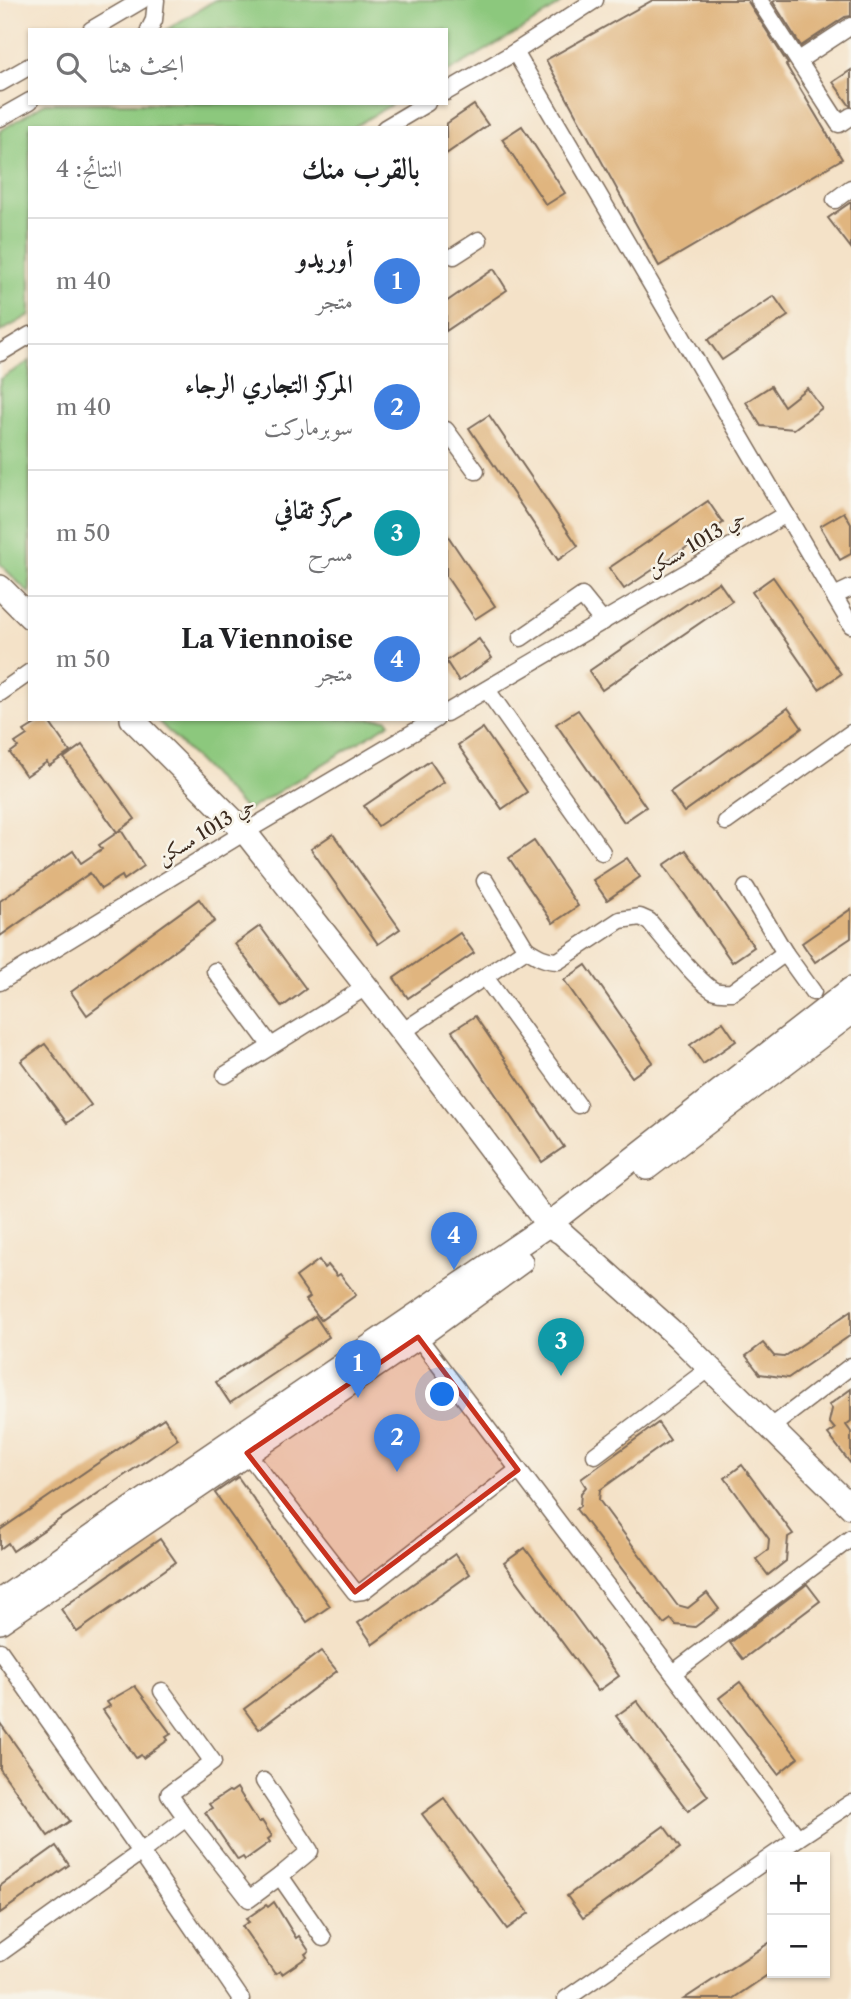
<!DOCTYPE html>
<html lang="ar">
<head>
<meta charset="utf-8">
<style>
	body { margin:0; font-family:"Libre Caslon Text",Amiri,serif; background:#f2f2f2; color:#202124; direction:rtl }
	.controls { position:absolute; right:21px; bottom:21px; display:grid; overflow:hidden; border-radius:0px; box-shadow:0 2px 5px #0004 }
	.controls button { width:63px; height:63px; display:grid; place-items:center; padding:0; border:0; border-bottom:2px solid #e0e0e0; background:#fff; color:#202124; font:35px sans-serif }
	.you { position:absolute; left:443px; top:1395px; width:24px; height:24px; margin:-18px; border:5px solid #fff; border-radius:50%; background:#1a73e8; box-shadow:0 0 0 10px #1a73e833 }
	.badge { display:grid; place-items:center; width:46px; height:46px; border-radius:50%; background:#c8321e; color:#fff; font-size:23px; font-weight:700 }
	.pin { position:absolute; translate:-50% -58px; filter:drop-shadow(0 2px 4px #0008) }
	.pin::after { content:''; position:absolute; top:37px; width:24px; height:21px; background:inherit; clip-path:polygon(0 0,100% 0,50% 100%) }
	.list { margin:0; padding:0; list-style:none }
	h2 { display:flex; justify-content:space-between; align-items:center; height:91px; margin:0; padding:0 28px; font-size:30px }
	h2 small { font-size:23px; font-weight:400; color:#757577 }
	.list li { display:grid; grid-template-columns:46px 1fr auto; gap:21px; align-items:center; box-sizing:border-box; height:126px; padding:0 28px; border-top:2px solid #e0e0e0 }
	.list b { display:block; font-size:26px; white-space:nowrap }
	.list p { margin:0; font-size:23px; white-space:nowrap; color:#757577 }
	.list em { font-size:23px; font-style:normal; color:#757577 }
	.icon { flex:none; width:38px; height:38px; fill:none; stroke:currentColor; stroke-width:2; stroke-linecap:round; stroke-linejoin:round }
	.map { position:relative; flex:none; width:851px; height:1999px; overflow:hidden; direction:ltr }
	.search { position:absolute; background:#fff; box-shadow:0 2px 5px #0004; left:28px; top:28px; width:420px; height:77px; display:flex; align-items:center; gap:18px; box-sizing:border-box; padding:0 24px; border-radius:0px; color:#757577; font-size:26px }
	.panel { position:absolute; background:#fff; box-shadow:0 2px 5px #0004; left:28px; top:126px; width:420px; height:595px; border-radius:0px; direction:rtl }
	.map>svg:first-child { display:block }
	.green { fill:#8cc87d; stroke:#64794e; stroke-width:2 }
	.building { fill:#e0b57f }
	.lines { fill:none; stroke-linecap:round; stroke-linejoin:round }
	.street-casing { stroke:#7c6a5a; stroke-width:19 }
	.secondary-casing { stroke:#7c6a5a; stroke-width:26 }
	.street { stroke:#fff; stroke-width:16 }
	.secondary { stroke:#fff; stroke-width:23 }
	.marked { fill:#c8321e; fill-opacity:0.2; stroke:#c8321e; stroke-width:5; stroke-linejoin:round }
	.labels { text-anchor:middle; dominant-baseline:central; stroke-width:5; stroke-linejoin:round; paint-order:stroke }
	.street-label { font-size:19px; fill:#3b2a1e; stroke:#f7f3e8 }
</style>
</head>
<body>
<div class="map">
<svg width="851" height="1999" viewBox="0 0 851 1999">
	<rect width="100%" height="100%" fill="#f7f3e8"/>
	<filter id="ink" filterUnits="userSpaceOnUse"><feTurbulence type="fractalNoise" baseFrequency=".0143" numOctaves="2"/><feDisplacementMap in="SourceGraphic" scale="14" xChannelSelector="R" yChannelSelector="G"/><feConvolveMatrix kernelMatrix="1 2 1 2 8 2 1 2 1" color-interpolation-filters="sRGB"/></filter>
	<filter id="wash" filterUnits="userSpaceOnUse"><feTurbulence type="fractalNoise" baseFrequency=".00686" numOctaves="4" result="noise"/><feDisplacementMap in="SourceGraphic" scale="28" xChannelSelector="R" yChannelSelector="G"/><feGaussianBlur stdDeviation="1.57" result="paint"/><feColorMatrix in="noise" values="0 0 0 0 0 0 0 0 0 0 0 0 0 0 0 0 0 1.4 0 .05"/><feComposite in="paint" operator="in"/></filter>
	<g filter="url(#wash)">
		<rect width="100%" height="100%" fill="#f4e2c8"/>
		<g class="green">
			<polygon points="215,0 566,0 528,26 446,73 446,30 166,30"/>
			<polygon points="45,103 394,103 352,128 30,128 30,315 0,332 0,131"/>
			<polygon points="30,361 30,594 0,564 0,379"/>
			<polygon points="156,719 387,719 390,723 247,811"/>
		</g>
		<g id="blocks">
			<g class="building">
				<polygon points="653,0 747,0 788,64 786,65 842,159 659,266 546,60"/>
				<polygon points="776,0 851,0 851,16 845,17 801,46 773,2"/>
				<polygon points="851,70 851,106 850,106 833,82"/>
				<polygon points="474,105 488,125 446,154 446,124"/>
				<polygon points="522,126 565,193 546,205 502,139"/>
				<polygon points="851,202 851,248 828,218"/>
				<polygon points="494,269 507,290 446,331 446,302"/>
				<polygon points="774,296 788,316 722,360 708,340"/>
				<polygon points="771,386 784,406 807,388 822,408 794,429 761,426 746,402"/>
				<polygon points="489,415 578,546 558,560 469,428"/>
				<polygon points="708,501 723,523 624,589 609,568"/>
				<polygon points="844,512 851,524 851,554 840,560 820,526"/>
				<polygon points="446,533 495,606 475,619 446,576"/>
				<polygon points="773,577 841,674 819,689 752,592"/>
				<polygon points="719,582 732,601 602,690 589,671"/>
				<polygon points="479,639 492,658 459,681 446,661"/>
				<polygon points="788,708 802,728 684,812 670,792"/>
				<polygon points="578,710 646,807 624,822 556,724"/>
				<polygon points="43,719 47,719 70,752 49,766 47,762 26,776 10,753 18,747 15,743 27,735 24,731"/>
				<polygon points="483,728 527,792 502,809 458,745"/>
				<polygon points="82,745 135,819 117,832 64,758"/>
				<polygon points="430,761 444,782 378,826 364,806"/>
				<polygon points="121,830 144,866 124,880 122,876 101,889 90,873 0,936 0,901 73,851 81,863 102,849 99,845"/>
				<polygon points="333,834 400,929 378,944 311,849"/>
				<polygon points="534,841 578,906 553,923 509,858"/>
				<polygon points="686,850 754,947 732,962 664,865"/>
				<polygon points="627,858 640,877 607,900 593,880"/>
				<polygon points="199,899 215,921 87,1015 71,992"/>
				<polygon points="851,909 851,938 815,962 802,943"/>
				<polygon points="260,926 306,989 282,1007 235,944"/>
				<polygon points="460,933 474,953 408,998 394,978"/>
				<polygon points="586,965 653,1062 632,1077 564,980"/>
				<polygon points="475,1016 564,1147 542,1162 452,1031"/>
				<polygon points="723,1022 736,1041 703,1064 690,1045"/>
				<polygon points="45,1044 91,1105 67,1123 21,1061"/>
				<polygon points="319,1260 324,1268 328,1265 337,1276 340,1274 356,1295 321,1320 306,1300 310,1297 296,1277"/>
				<polygon points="851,1311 851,1335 788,1378 760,1374 746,1356 763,1343 774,1356 784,1357"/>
				<polygon points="315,1316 329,1337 230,1403 216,1382"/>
				<polygon points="851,1389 851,1421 846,1425 851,1432 851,1464 828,1434 835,1429 829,1422 832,1409 829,1405"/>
				<polygon points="164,1418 178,1439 13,1551 8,1543 0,1549 0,1530"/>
				<polygon points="658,1423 670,1440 600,1490 599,1500 677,1605 688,1608 707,1593 719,1609 695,1627 676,1625 671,1619 664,1624 576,1509 580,1506 581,1493 586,1487 581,1479"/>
				<polygon points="742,1465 793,1534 788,1537 786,1561 768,1575 756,1559 768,1550 769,1539 725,1478"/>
				<polygon points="238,1477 330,1606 307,1622 215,1493"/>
				<polygon points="160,1539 176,1562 77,1632 61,1609"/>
				<polygon points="525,1548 619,1676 598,1691 504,1563"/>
				<polygon points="455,1554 470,1574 373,1644 358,1623"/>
				<polygon points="807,1584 820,1601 743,1659 730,1643"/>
				<polygon points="321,1651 337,1671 259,1729 244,1709"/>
				<polygon points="740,1682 798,1758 778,1774 719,1698"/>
				<polygon points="135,1686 171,1734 166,1737 168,1740 143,1758 141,1755 136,1758 103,1710 110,1706 107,1702"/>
				<polygon points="637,1701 708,1796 688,1811 616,1716"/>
				<polygon points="0,1723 70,1821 48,1836 0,1769"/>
				<polygon points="237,1788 259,1823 262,1821 272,1836 268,1839 270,1842 245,1860 243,1857 238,1860 205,1812 212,1808 209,1804 229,1791 231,1792"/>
				<polygon points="444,1798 529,1913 507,1929 422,1814"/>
				<polygon points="664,1826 680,1848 583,1918 567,1896"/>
				<polygon points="56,1846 69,1865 0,1913 0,1886"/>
				<polygon points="274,1902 296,1938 299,1936 309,1951 305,1954 307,1957 282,1974 280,1971 275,1974 242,1926 249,1922 246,1919 266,1905 268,1907"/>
				<polygon points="772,1941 772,1972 732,1999 684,1999"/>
			</g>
		</g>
	</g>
	<g filter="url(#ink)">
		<use href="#blocks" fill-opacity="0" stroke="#7c6a5a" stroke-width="2"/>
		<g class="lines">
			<g class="street-casing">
				<g id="street">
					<polyline points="759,0 839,124 851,116"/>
					<polyline points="91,30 142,0"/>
					<polyline points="149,30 154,20 156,0"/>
					<polyline points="515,52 851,625"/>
					<polyline points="799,60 851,26"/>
					<polyline points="0,83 30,66"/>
					<polyline points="446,92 515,52 595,0"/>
					<polyline points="0,118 30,101"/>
					<polyline points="385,128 427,103"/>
					<polyline points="835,200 851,188"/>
					<polyline points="454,256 479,240"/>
					<polyline points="0,353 30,335"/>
					<polyline points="446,430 476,471"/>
					<polyline points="834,596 851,588"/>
					<polyline points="521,638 582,596 603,622"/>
					<polyline points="487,690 602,852"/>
					<polyline points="0,693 30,672"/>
					<polyline points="446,713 786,514"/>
					<polyline points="726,822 851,733"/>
					<polyline points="485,881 526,949"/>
					<polyline points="746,888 785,953"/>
					<polyline points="215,971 271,1046"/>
					<polyline points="485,977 578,1105"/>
					<polyline points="0,982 245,832 436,719"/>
					<path d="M402,1032L526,949C537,956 545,961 558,961L620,920L640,917L649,921C662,936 700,985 715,991C721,993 726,992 732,992L785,953L813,992"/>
					<polyline points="225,1075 366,987"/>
					<polyline points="412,1329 798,1838"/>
					<polyline points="770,1428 851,1366"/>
					<polyline points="247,1453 355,1592 363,1591 518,1470"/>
					<polyline points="595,1455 710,1368"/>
					<polyline points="0,1651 141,1852 241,1999"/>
					<polyline points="673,1673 851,1538"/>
					<polyline points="162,1691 213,1762 169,1794 186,1818"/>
					<polyline points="264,1781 310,1851 280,1876 323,1938"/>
					<polyline points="0,1953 141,1852 186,1818 249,1899 280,1876"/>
					<polyline points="566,1999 798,1838 851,1803"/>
				</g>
			</g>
			<g class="secondary-casing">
				<g id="secondary">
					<polyline points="0,587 30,617"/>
					<polyline points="132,719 245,832 402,1032 548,1225 562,1233 678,1337 851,1507"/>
					<polyline points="647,1168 851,1013"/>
					<polyline points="0,1601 114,1521 548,1225 851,989"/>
					<polyline points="0,1622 418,1337 521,1262"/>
				</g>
			</g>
			<use href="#street" class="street"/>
			<use href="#secondary" class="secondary"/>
		</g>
	</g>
	<path class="marked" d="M418,1337L518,1470L355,1592L247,1453Z"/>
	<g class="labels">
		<g class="street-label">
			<text transform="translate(696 543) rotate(-30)">حي 1013 مسكن</text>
			<text transform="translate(206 831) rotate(-31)">حي 1013 مسكن</text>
		</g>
	</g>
</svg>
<div class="controls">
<button>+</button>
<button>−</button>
</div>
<div class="you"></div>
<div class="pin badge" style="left:358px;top:1398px;background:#3f7fe0">1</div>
<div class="pin badge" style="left:397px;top:1472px;background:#3f7fe0">2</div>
<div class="pin badge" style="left:561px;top:1376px;background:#0f9aa8">3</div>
<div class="pin badge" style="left:454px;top:1270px;background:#3f7fe0">4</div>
<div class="search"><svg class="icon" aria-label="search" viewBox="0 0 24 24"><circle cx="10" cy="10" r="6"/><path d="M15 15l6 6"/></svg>ابحث هنا</div>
<section class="panel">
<h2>بالقرب منك<small>النتائج: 4</small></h2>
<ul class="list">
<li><span class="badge" style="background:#3f7fe0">1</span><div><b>أوريدو</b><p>متجر</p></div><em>40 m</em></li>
<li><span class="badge" style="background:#3f7fe0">2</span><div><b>المركز التجاري الرجاء</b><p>سوبرماركت</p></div><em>40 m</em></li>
<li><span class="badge" style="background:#0f9aa8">3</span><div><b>مركز ثقافي</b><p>مسرح</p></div><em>50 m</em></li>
<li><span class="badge" style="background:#3f7fe0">4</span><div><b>La Viennoise</b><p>متجر</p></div><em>50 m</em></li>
</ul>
</section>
</div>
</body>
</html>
